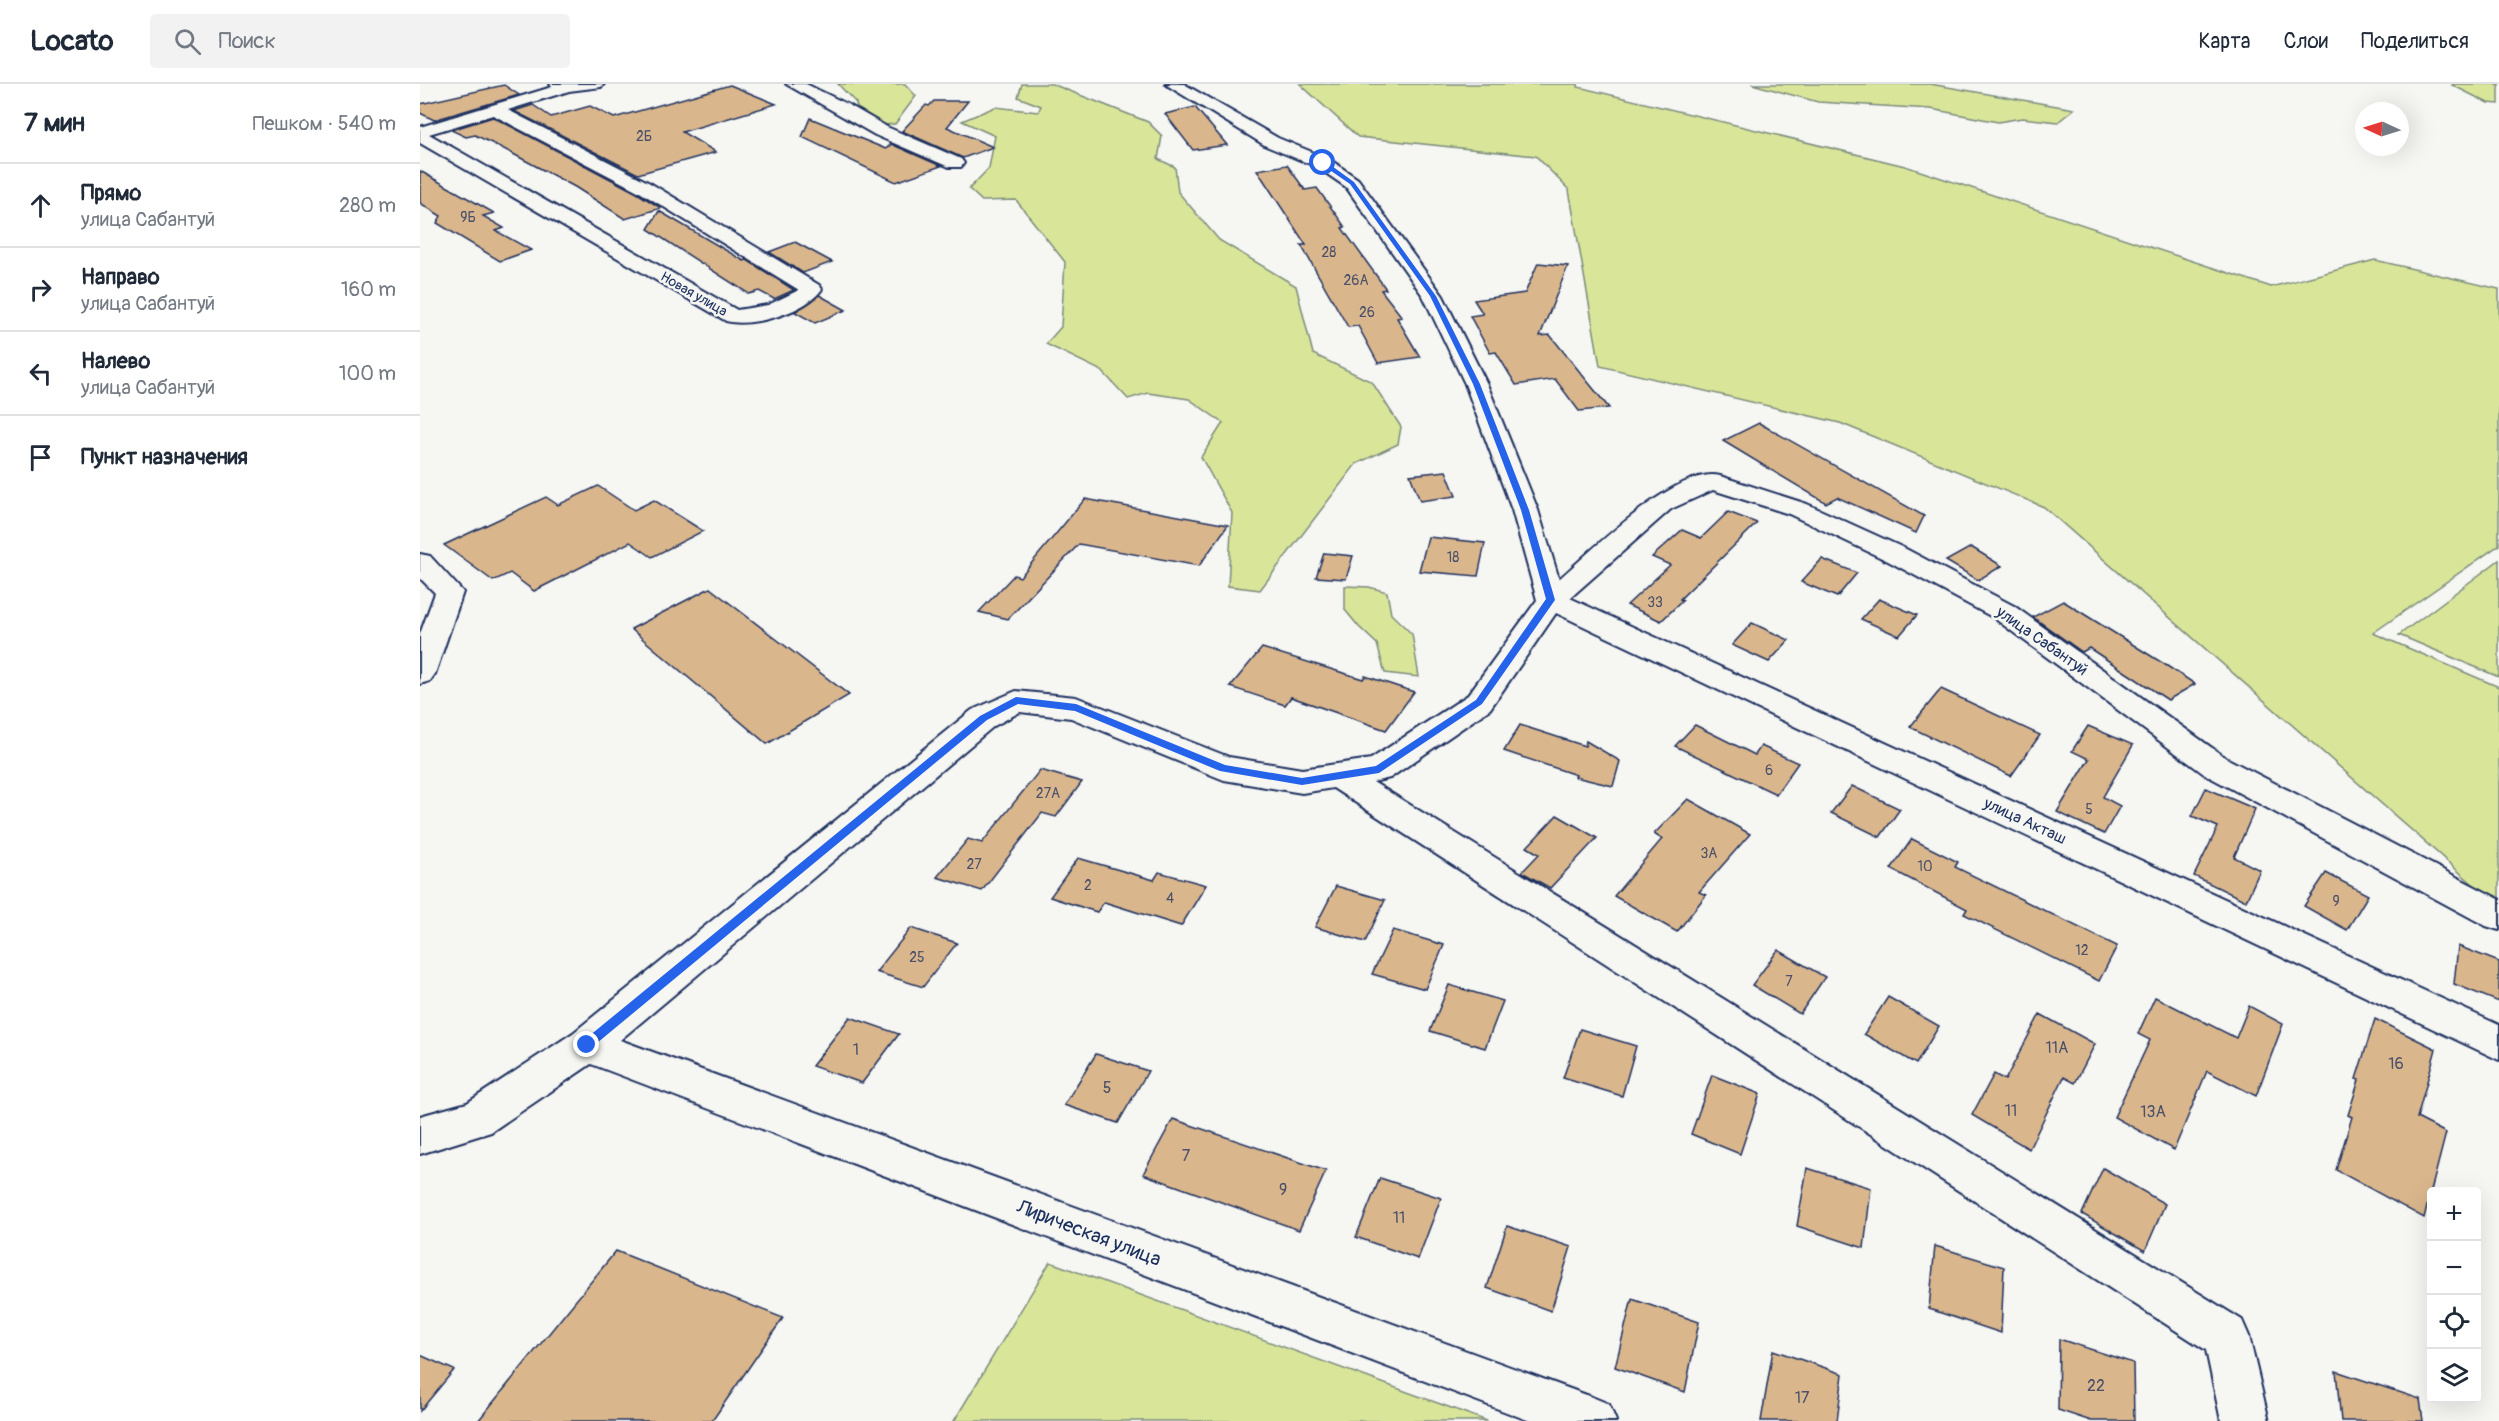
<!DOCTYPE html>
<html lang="ru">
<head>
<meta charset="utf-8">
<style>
	body { margin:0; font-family:Pangolin,sans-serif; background:#f2f2f3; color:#1f2937 }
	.controls { position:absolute; right:18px; bottom:18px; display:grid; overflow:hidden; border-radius:6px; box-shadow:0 6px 24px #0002 }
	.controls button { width:54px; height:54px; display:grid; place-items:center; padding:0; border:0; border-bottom:2px solid #e0e1e3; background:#fff; color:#1f2937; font:30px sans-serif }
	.compass { position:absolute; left:1935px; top:18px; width:54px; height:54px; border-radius:50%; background:#fff; box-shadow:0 6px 24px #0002; rotate:274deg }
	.stop { position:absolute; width:18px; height:18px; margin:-14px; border:4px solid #2563eb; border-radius:50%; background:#fff }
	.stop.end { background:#2563eb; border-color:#fff; box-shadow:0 2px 6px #0008 }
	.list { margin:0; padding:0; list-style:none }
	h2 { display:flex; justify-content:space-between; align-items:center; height:78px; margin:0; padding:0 24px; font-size:26px }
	h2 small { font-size:20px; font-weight:400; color:#747a83 }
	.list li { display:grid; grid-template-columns:39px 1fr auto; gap:18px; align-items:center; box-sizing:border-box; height:84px; padding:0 24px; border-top:2px solid #e0e1e3 }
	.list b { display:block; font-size:22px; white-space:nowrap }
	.list p { margin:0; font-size:20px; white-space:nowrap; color:#747a83 }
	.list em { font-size:20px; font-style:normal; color:#747a83 }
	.icon { flex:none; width:33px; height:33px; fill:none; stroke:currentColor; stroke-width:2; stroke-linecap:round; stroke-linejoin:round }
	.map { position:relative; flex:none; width:2079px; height:1337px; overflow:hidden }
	header { display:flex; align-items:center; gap:36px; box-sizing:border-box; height:84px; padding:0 30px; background:#fff; border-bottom:2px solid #e0e1e3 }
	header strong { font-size:28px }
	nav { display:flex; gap:33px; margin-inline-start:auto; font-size:21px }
	.search { width:420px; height:54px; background:#f2f2f3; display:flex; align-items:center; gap:15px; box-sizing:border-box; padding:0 21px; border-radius:6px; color:#747a83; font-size:22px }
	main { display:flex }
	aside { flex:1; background:#fff }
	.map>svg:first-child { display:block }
	.green { fill:#d9e699; stroke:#7a8a7c; stroke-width:1.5 }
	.building { fill:#dab68c; stroke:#1b2f5e; stroke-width:1.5 }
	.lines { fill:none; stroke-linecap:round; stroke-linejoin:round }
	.minor-casing { stroke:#1b2f5e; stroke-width:4 }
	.minor { fill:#f6f6f2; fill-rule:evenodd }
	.route { fill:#2563eb }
	.labels { text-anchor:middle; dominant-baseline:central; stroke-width:5; stroke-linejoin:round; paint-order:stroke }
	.number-label { font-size:14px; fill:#4b516a }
	.far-street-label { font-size:14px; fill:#1b2f5e; stroke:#f6f6f2 }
	.street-label { font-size:16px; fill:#1b2f5e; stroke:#f6f6f2 }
	.near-number-label { font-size:16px; fill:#4b516a }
	.near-street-label { font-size:20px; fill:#1b2f5e; stroke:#f6f6f2 }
</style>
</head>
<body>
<header>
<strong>Locato</strong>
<div class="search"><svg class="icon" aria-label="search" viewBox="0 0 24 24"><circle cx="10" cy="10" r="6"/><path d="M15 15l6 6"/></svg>Поиск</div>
<nav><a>Карта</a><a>Слои</a><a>Поделиться</a></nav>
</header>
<main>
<aside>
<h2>7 мин<small>Пешком · 540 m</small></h2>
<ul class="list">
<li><svg class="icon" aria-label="ahead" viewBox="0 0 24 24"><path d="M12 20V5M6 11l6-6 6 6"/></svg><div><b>Прямо</b><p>улица Сабантуй</p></div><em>280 m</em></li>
<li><svg class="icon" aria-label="right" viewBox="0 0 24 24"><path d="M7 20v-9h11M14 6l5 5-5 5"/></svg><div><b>Направо</b><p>улица Сабантуй</p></div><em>160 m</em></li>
<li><svg class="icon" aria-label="left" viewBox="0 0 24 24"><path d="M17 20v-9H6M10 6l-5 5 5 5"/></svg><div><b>Налево</b><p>улица Сабантуй</p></div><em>100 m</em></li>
<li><svg class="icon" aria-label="arrive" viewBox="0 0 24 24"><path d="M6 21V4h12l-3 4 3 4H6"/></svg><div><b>Пункт назначения</b></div></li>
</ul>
</aside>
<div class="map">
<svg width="2079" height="1337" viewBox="0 0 2079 1337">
	<rect width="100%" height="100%" fill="#f6f6f2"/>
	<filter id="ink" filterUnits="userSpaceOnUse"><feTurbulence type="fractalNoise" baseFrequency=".0167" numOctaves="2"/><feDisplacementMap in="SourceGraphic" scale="12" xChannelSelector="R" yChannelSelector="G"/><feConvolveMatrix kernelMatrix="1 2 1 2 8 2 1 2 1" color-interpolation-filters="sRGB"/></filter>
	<g filter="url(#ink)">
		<g class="green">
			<polygon points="418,0 485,0 496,12 475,40 452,42 440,39 436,19"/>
			<polygon points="602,0 632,0 728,38 742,52 738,75 755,83 758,108 799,156 876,202 893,270 952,298 981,343 978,360 936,380 840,506 808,502 812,429 781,373 803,339 769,315 728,309 708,315 682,287 626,260 641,243 645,178 596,116 562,117 549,105 569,84 575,52 542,37 575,23 618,28 621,22 598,13"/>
			<polygon points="880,0 1158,0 1158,3 1485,82 1851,203 1955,176 2079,205 2079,461 1953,549 2079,603 2079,823 1624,423 1420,339 1180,282 1149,106 1116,72 938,53"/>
			<polygon points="1332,0 1510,0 1654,25 1638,38 1602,34 1578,38 1511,25 1398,18"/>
			<polygon points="2034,0 2079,0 2079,20 2068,19 2032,1"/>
			<polygon points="2079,476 2079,593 1979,551"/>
			<polygon points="925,502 949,503 967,508 971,530 992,550 999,593 965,589 957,560 939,543 925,526"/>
			<polygon points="630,1178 1067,1337 534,1337"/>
		</g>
		<g class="building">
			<polygon points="84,1 99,11 14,36 0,29 0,20"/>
			<polygon points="310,1 356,20 262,48 296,68 218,90 94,27 113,21 131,33 170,22 194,34"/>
			<polygon points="514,17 548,17 527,43 573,63 543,74 482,47 506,21 509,22"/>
			<polygon points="775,23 807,61 773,66 745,30"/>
			<polygon points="73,33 217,109 241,124 205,135 155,103 82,64 55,51 46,53 31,46"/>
			<polygon points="390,34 466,65 471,60 521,82 476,98 382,53"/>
			<polygon points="867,81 885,106 897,104 925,143 922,144 966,205 961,206 982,233 977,234 1000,273 958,279 938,242 928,243 881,161 886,161 837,86"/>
			<polygon points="0,87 74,129 63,132 84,144 76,147 111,166 80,177 17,139 21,132 0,119"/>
			<polygon points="239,127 324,177 327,176 374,206 354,215 339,207 329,210 228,145"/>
			<polygon points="375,158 412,178 383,189 349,168"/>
			<polygon points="1118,179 1148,182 1120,252 1130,251 1189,324 1159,327 1135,295 1096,301 1076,268 1070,269 1050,232 1063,230 1054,216 1105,209"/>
			<polygon points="399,211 426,226 395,239 375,228"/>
			<polygon points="1339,339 1504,432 1496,449 1417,413 1406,419 1303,357"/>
			<polygon points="1026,387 1036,412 1000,417 990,391"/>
			<polygon points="178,402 214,426 234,416 283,447 232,473 210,458 114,507 90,489 73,497 24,461 126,413 138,421"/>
			<polygon points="665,415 808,441 779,482 659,460 588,535 559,528 594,491 600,493"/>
			<polygon points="1308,428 1337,439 1260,515 1263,516 1241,537 1207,521 1250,481 1232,473 1262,446 1281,454"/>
			<polygon points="1008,453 1065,459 1058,492 999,487"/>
			<polygon points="1551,463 1582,482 1558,496 1526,477"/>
			<polygon points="904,469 933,472 926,495 896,493"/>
			<polygon points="1402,475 1437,489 1417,513 1381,498"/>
			<polygon points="290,504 429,611 347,660 211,545"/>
			<polygon points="1459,515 1497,531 1479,552 1441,535"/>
			<polygon points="1643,517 1744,580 1775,600 1748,616 1669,564 1662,568 1613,533"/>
			<polygon points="1332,539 1369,556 1349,578 1312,561"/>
			<polygon points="842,564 943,595 945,592 994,608 966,646 871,613 865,621 810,603"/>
			<polygon points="1521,605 1620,651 1591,692 1490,643"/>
			<polygon points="1100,641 1165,662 1166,657 1200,677 1193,702 1155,693 1156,691 1084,667"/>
			<polygon points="1275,641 1335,671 1341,662 1378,679 1356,710 1255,662"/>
			<polygon points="1668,642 1713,661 1683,713 1700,722 1684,750 1637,728 1669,675 1652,667"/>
			<polygon points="620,686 662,698 636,733 622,729 562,807 517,793 548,755 562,759"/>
			<polygon points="1432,702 1480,725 1460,753 1411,729"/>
			<polygon points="1786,704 1835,725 1814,773 1840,786 1826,817 1774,792 1798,743 1772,732"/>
			<polygon points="1268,715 1330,750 1279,808 1286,811 1257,848 1194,812 1242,755 1234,750"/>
			<polygon points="1137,731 1177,754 1130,804 1102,788 1119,770 1107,763"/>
			<polygon points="1492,755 1538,778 1535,783 1697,862 1679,897 1544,830 1547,825 1471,785"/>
			<polygon points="658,774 734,796 739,788 786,801 761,842 684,818 677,828 630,813"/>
			<polygon points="1906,789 1948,811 1927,846 1884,822"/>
			<polygon points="916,802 965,816 945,858 895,843"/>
			<polygon points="491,844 537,859 503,903 456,888"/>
			<polygon points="973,846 1024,861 1005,905 952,890"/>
			<polygon points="2038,862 2079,878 2079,918 2034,900"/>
			<polygon points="1358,866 1405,893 1380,930 1332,901"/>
			<polygon points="1029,901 1083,917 1065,964 1010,947"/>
			<polygon points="1468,913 1519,942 1496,980 1444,950"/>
			<polygon points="1735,913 1816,954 1829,922 1863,940 1836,1012 1787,987 1754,1066 1694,1033 1730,956 1718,950"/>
			<polygon points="1620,930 1675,960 1655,999 1644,993 1609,1065 1552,1031 1574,990 1585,996"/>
			<polygon points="430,933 479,950 442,999 392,982"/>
			<polygon points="1955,935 2016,965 1997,1034 2026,1049 2004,1134 1916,1086 1932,1033 1928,1031 1939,996 1936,995"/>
			<polygon points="1160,945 1216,962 1202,1012 1143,994"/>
			<polygon points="676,970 728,987 698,1039 644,1021"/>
			<polygon points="1292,991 1340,1010 1320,1070 1271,1050"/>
			<polygon points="753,1035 906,1087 879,1146 723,1090"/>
			<polygon points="1387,1084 1451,1104 1444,1164 1377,1142"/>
			<polygon points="1683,1084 1745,1120 1725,1167 1662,1130"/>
			<polygon points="960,1094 1021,1114 998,1175 936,1153"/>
			<polygon points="1087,1142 1151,1163 1131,1227 1067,1204"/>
			<polygon points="1515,1162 1584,1183 1581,1249 1509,1225"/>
			<polygon points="196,1167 363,1234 292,1337 58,1337"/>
			<polygon points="1212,1215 1279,1238 1265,1308 1195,1283"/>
			<polygon points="1639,1255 1713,1279 1714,1337 1671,1337 1638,1326"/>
			<polygon points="1353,1266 1423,1290 1417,1337 1341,1337"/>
			<polygon points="0,1271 34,1286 0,1327"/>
			<polygon points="1916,1287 2000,1315 2003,1337 1921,1337"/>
		</g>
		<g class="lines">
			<g class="minor-casing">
				<g id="minor">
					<path d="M130,0H184L181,3L149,7L88,26L230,99L399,201L402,205C386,228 332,244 306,237L0,59V43L132,3ZM73,31L218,107L379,206L348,221L317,226L9,50Z"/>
					<polygon points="366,0 386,0 429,21 467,43 541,75 544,79 541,83 529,83 455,51"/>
					<path d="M745,0H764L858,54L909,75L938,95L1023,212L1067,300L1118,426L1139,495C1170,468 1258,381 1300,392L1387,420L1486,465L1594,522L1806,674L2079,815V846L2066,842L1784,690L1574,534L1468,477L1369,430L1293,406L1251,425L1150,514L2079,941V976L1136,529L1070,625L970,694L953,698L1822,1236L1829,1252L1849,1337H1801L1786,1266L913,704L882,709L804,696L651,634L600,628L574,642L200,956L1172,1313L1189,1320L1196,1337H1110L171,980L71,1048L0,1070V1032L47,1019L153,949L552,626L596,607L656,613L809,673L882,685L951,675L1048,611L1117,516L1092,426L1045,300L1003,212L926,103L897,83L846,62Z"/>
					<polygon points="0,470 10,472 43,508 15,590 10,597 0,600 0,550 15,509 0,494"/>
				</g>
			</g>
			<use href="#minor" class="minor"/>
		</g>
	</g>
	<polygon class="route" points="901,77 905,77 934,98 1016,212 1060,300 1109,426 1135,516 1062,620 959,689 882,701 800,687 655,627 598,620 567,636 171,964 163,964 163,957 560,632 596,613 656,620 805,681 882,694 956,682 1056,616 1126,515 1101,426 1053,300 1010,212 930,100 901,80"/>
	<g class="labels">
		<g class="number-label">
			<text x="224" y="52">2Б</text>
			<text x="48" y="133">9Б</text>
			<text x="909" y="168">28</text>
			<text x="936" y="196">26А</text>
			<text x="947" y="228">26</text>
			<text x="1033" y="473">18</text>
			<text x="1235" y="518">33</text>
			<text x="1349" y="686">6</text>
			<text x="628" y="709">27А</text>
			<text x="1669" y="725">5</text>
			<text x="1289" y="769">3А</text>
			<text x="554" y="780">27</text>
			<text x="1505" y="782">10</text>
			<text x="668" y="801">2</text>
			<text x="750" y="814">4</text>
			<text x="1916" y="817">9</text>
			<text x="1662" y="866">12</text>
			<text x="497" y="873">25</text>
			<text x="1369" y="897">7</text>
		</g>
		<g class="far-street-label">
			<text transform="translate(274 210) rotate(30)">Новая улица</text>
		</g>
		<g class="street-label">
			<text transform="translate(1622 557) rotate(35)">улица Сабантуй</text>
			<text transform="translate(1605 737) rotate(25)">улица Акташ</text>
		</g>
		<g class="near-number-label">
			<text x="1637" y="964">11А</text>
			<text x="436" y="966">1</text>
			<text x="1976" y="980">16</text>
			<text x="687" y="1004">5</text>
			<text x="1591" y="1027">11</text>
			<text x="1733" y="1028">13А</text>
			<text x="766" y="1072">7</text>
			<text x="863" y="1106">9</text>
			<text x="979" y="1134">11</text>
			<text x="1676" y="1302">22</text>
			<text x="1382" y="1314">17</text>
		</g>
		<g class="near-street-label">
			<text transform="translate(669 1149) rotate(21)">Лирическая улица</text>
		</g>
	</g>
</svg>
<div class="controls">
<button>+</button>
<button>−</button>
<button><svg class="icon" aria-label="locate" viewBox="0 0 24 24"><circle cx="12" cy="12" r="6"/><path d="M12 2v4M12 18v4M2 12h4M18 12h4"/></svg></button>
<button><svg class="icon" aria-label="layers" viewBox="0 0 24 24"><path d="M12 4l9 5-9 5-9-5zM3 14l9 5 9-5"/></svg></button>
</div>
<svg class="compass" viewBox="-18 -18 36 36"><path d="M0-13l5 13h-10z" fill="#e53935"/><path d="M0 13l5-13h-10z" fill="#747a83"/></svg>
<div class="stop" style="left:903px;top:79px"></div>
<div class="stop end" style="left:167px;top:961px"></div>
</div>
</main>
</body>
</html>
